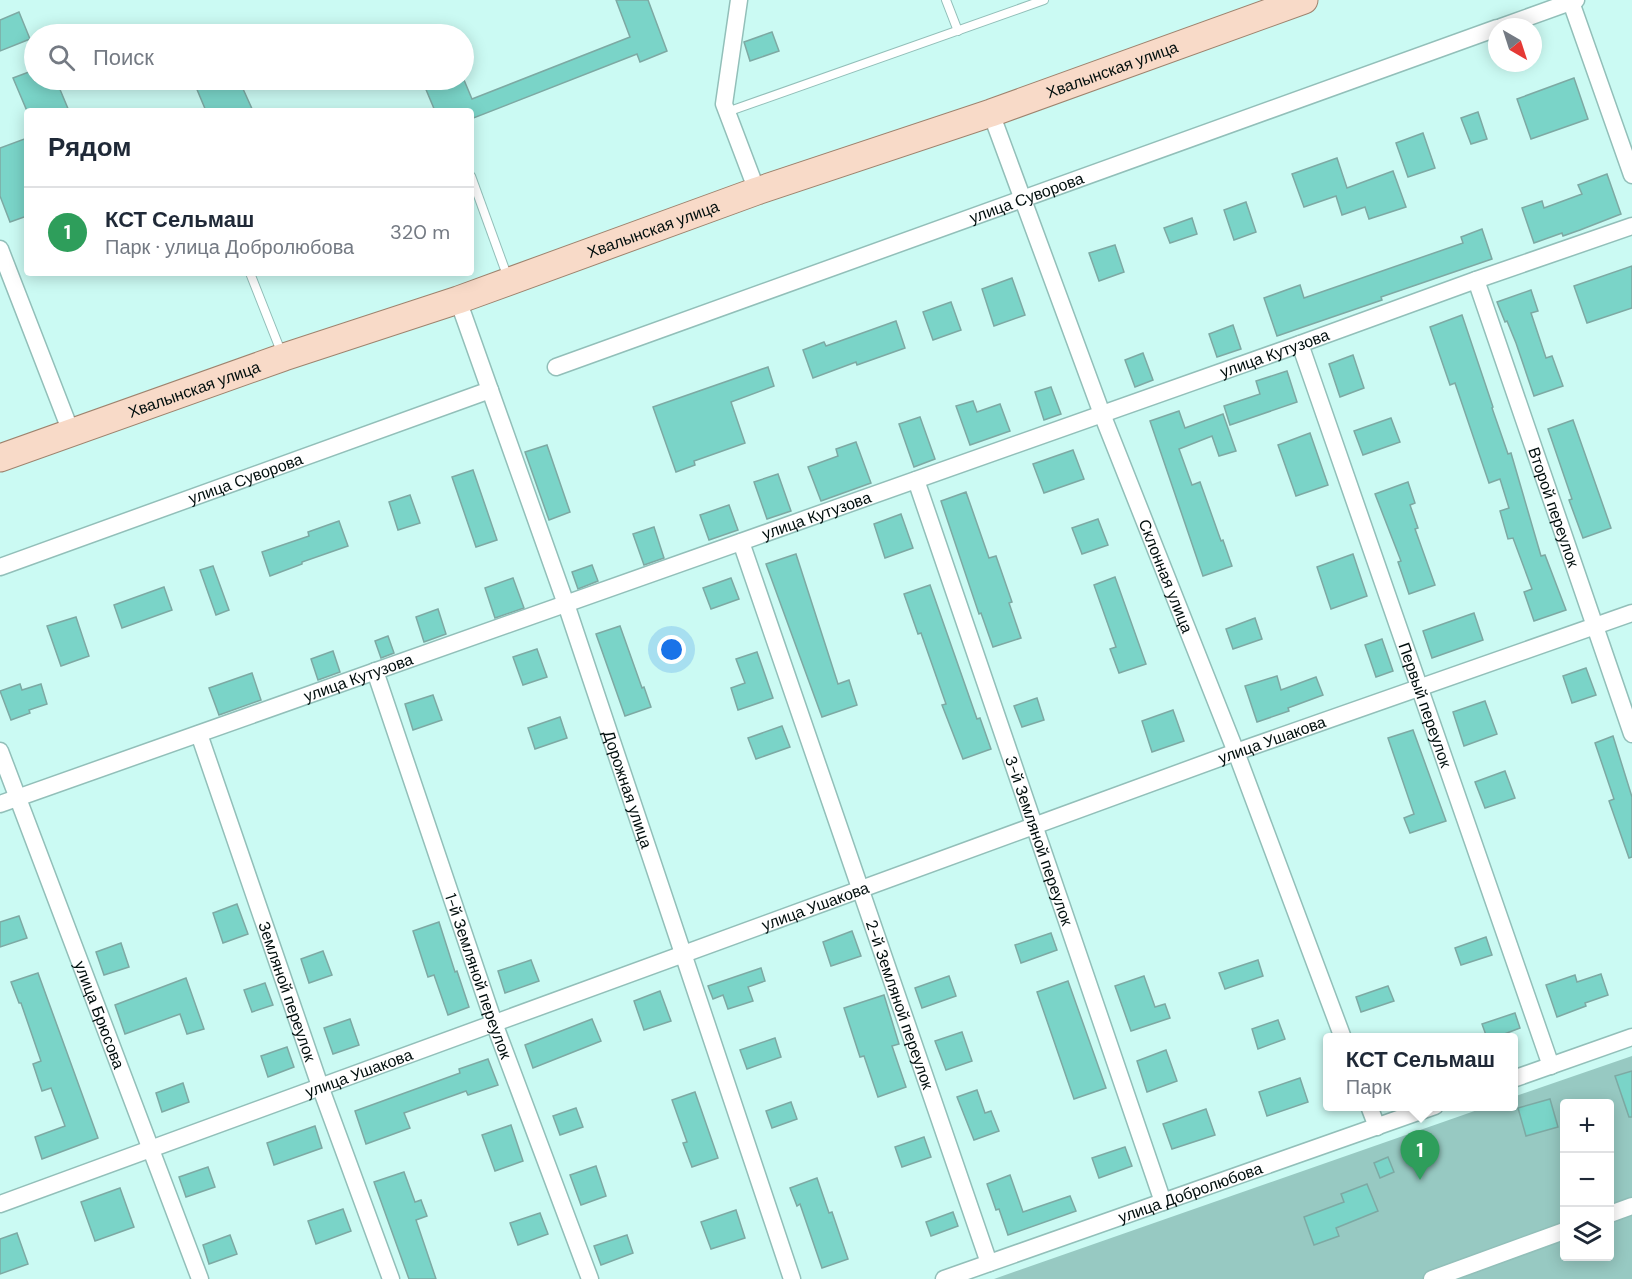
<!DOCTYPE html>
<html lang="ru">
<head>
<meta charset="utf-8">
<style>
	body { margin:0; font-family:"DM Sans",sans-serif; background:#f2f2f3; color:#1f2937 }
	.controls { position:absolute; right:18px; bottom:18px; display:grid; overflow:hidden; border-radius:6px; box-shadow:0 3px 15px #0003 }
	.controls button { width:54px; height:54px; display:grid; place-items:center; padding:0; border:0; border-bottom:2px solid #e0e1e3; background:#fff; color:#1f2937; font:30px sans-serif }
	.compass { position:absolute; left:1488px; top:18px; width:54px; height:54px; border-radius:50%; background:#fff; box-shadow:0 3px 15px #0003; rotate:141deg }
	.you { position:absolute; left:672px; top:650px; width:21px; height:21px; margin:-15px; border:4px solid #fff; border-radius:50%; background:#1a73e8; box-shadow:0 0 0 9px #1a73e833 }
	.badge { display:grid; place-items:center; width:39px; height:39px; border-radius:50%; background:#b95e01; color:#fff; font-size:20px; font-weight:700 }
	.pin { position:absolute; translate:-50% -50px; filter:drop-shadow(0 2px 3px #0008) }
	.pin::after { content:''; position:absolute; top:32px; width:21px; height:18px; background:inherit; clip-path:polygon(0 0,100% 0,50% 100%) }
	.popup { position:absolute; left:1323px; top:1033px; width:195px; height:78px; box-sizing:border-box; display:grid; place-content:center; border-radius:6px; background:#fff; filter:drop-shadow(0 2px 4px #0005); font-size:20px; white-space:nowrap; color:#747a83 }
	.popup b { font-size:22px; color:#1f2937 }
	.popup::after { content:''; position:absolute; left:50%; top:100%; margin-left:-12px; border:12px solid transparent; border-top-color:#fff }
	.list { margin:0; padding:0; list-style:none }
	h2 { display:flex; justify-content:space-between; align-items:center; height:78px; margin:0; padding:0 24px; font-size:26px }
	h2 small { font-size:20px; font-weight:400; color:#747a83 }
	.list li { display:grid; grid-template-columns:39px 1fr auto; gap:18px; align-items:center; box-sizing:border-box; height:90px; padding:0 24px; border-top:2px solid #e0e1e3 }
	.list b { display:block; font-size:22px; white-space:nowrap }
	.list p { margin:0; font-size:20px; white-space:nowrap; color:#747a83 }
	.list em { font-size:20px; font-style:normal; color:#747a83 }
	.icon { flex:none; width:33px; height:33px; fill:none; stroke:currentColor; stroke-width:2; stroke-linecap:round; stroke-linejoin:round }
	.map { position:relative; flex:none; width:1632px; height:1279px; overflow:hidden }
	.search { position:absolute; background:#fff; box-shadow:0 3px 15px #0003; left:24px; top:24px; width:450px; height:66px; display:flex; align-items:center; gap:15px; box-sizing:border-box; padding:0 21px; border-radius:33px; color:#747a83; font-size:22px }
	.panel { position:absolute; background:#fff; box-shadow:0 3px 15px #0003; left:24px; top:108px; width:450px; height:168px; border-radius:6px }
	.map>svg:first-child { display:block }
	.green { fill:#97c9c2; fill-rule:evenodd }
	.building { fill:#7ad4c8; stroke:#7da9a3; stroke-width:1.5 }
	.lines { fill:none; stroke-linecap:round; stroke-linejoin:round }
	.lane-casing { stroke:#92bfb9; stroke-width:10 }
	.street-casing { stroke:#92bfb9; stroke-width:19 }
	.primary-casing { stroke:#9e836e; stroke-width:29 }
	.lane { stroke:#fff; stroke-width:8 }
	.street { stroke:#fff; stroke-width:16 }
	.primary { stroke:#f8dac8; stroke-width:27 }
	.labels { text-anchor:middle; dominant-baseline:central; stroke-width:4.5; stroke-linejoin:round; paint-order:stroke }
	.street-label { font-size:16px; fill:#010e0d; stroke:#cbfaf3 }
</style>
</head>
<body>
<div class="map">
<svg width="1632" height="1279" viewBox="0 0 1632 1279">
	<rect width="100%" height="100%" fill="#cbfaf3"/>
	<path class="green" d="M1632,1056V1279H994L1486,1107L1513,1106V1097ZM1564,1104H1610V1256H1564Z"/>
	<g class="building">
		<polygon points="616,0 648,0 667,51 640,62 637,54 471,119 471,111 435,111 422,80 464,80 472,99 630,37"/>
		<polygon points="19,12 30,39 0,51 0,20"/>
		<polygon points="772,32 779,51 750,61 744,42"/>
		<polygon points="34,70 34,80 56,80 69,111 27,111 13,78"/>
		<polygon points="1574,78 1588,119 1531,139 1517,99"/>
		<polygon points="193,80 239,80 253,111 206,111"/>
		<polygon points="1478,112 1487,139 1471,144 1461,118"/>
		<polygon points="1423,133 1435,168 1408,177 1396,143"/>
		<polygon points="27,138 27,216 10,222 0,196 0,148"/>
		<polygon points="1337,158 1347,188 1393,171 1406,207 1369,219 1365,207 1342,215 1336,196 1304,207 1292,174"/>
		<polygon points="1607,174 1621,214 1580,230 1563,236 1562,233 1534,243 1522,208 1542,201 1544,208 1582,194 1578,185"/>
		<polygon points="1246,202 1256,232 1234,240 1224,210"/>
		<polygon points="1192,218 1197,234 1170,243 1164,228"/>
		<polygon points="1482,229 1492,259 1381,297 1382,300 1277,336 1264,298 1300,285 1304,298 1463,243 1461,237"/>
		<polygon points="1115,245 1124,272 1099,281 1089,253"/>
		<polygon points="1632,266 1632,308 1587,323 1574,286"/>
		<polygon points="1012,278 1025,315 994,326 982,289"/>
		<polygon points="1531,290 1538,311 1531,313 1546,358 1552,356 1563,386 1534,396 1516,343 1507,321 1505,322 1497,302"/>
		<polygon points="951,302 961,330 933,340 923,312"/>
		<polygon points="1462,315 1493,407 1492,408 1508,454 1511,453 1541,556 1545,555 1566,610 1534,621 1524,592 1532,589 1513,538 1508,539 1500,511 1509,508 1500,479 1489,483 1455,383 1450,385 1430,327"/>
		<polygon points="896,321 905,348 857,365 856,362 813,378 803,350 824,342 826,346"/>
		<polygon points="1233,325 1241,349 1217,357 1209,334"/>
		<polygon points="1143,353 1153,380 1135,387 1125,360"/>
		<polygon points="1353,355 1364,388 1340,397 1329,364"/>
		<polygon points="768,367 774,386 731,402 745,443 694,461 695,465 676,472 653,407"/>
		<polygon points="1287,371 1297,402 1230,425 1224,406 1260,394 1256,381"/>
		<polygon points="1051,387 1061,414 1044,420 1035,392"/>
		<polygon points="973,401 977,412 1000,404 1010,431 970,445 956,406"/>
		<polygon points="1179,411 1185,428 1223,414 1236,451 1219,456 1212,436 1179,449 1192,485 1200,482 1221,541 1223,540 1232,566 1203,576 1150,421"/>
		<polygon points="920,417 935,459 914,467 899,424"/>
		<polygon points="1391,418 1400,442 1363,455 1354,431"/>
		<polygon points="1573,420 1611,528 1583,538 1569,500 1572,499 1548,429"/>
		<polygon points="1310,433 1328,485 1296,496 1278,445"/>
		<polygon points="856,442 871,483 821,501 808,467 838,456 836,449"/>
		<polygon points="547,445 570,512 549,520 525,452"/>
		<polygon points="1073,450 1084,479 1044,493 1033,464"/>
		<polygon points="473,470 497,540 476,547 452,477"/>
		<polygon points="778,474 791,511 767,519 754,482"/>
		<polygon points="1408,482 1415,503 1410,505 1418,528 1415,529 1435,585 1409,594 1398,562 1401,561 1375,494"/>
		<polygon points="966,492 989,558 996,556 1012,602 1009,603 1021,638 993,647 981,613 979,614 941,501"/>
		<polygon points="410,495 420,523 398,530 389,502"/>
		<polygon points="729,505 738,530 709,540 700,515"/>
		<polygon points="901,514 913,548 885,558 874,524"/>
		<polygon points="1098,519 1108,545 1082,554 1072,528"/>
		<polygon points="339,521 348,546 302,562 302,564 270,576 262,552 309,536 308,532"/>
		<polygon points="654,527 664,558 644,565 633,534"/>
		<polygon points="796,554 838,684 849,680 857,705 822,717 766,564"/>
		<polygon points="1353,554 1367,596 1331,609 1317,567"/>
		<polygon points="592,565 598,581 578,589 572,572"/>
		<polygon points="213,566 229,610 216,615 200,570"/>
		<polygon points="1115,577 1146,664 1119,673 1110,649 1116,647 1094,585"/>
		<polygon points="513,578 524,608 495,618 485,588"/>
		<polygon points="731,578 739,599 711,609 703,588"/>
		<polygon points="930,585 977,719 980,718 991,749 963,759 942,705 946,704 921,633 918,634 904,594"/>
		<polygon points="164,587 172,610 122,628 114,605"/>
		<polygon points="438,609 446,634 424,642 416,617"/>
		<polygon points="1474,613 1483,640 1432,658 1423,631"/>
		<polygon points="76,617 89,656 61,666 47,626"/>
		<polygon points="1255,618 1262,639 1233,649 1226,629"/>
		<polygon points="620,626 642,688 644,687 651,707 625,716 596,634"/>
		<polygon points="388,636 394,653 381,658 375,641"/>
		<polygon points="1382,639 1393,671 1376,677 1365,645"/>
		<polygon points="537,649 547,677 523,685 513,657"/>
		<polygon points="333,651 340,672 318,680 311,659"/>
		<polygon points="757,652 773,698 738,710 731,688 745,683 736,659"/>
		<polygon points="1586,668 1596,695 1572,703 1563,676"/>
		<polygon points="252,673 261,700 219,715 209,688"/>
		<polygon points="1277,676 1281,690 1316,677 1323,695 1288,708 1289,711 1257,722 1245,686"/>
		<polygon points="20,684 22,690 41,684 47,704 29,710 30,713 11,720 0,691"/>
		<polygon points="433,695 442,720 413,730 405,704"/>
		<polygon points="1037,698 1044,720 1022,727 1014,706"/>
		<polygon points="1485,701 1497,734 1464,746 1453,712"/>
		<polygon points="1173,710 1184,741 1152,752 1142,721"/>
		<polygon points="560,717 567,738 535,749 528,728"/>
		<polygon points="782,726 790,747 756,759 748,738"/>
		<polygon points="1413,730 1446,821 1410,833 1404,818 1414,814 1388,738"/>
		<polygon points="1613,736 1632,797 1632,857 1629,858 1609,801 1614,799 1595,743"/>
		<polygon points="1505,771 1515,798 1485,808 1475,782"/>
		<polygon points="237,904 248,934 223,943 213,913"/>
		<polygon points="19,916 27,938 0,947 0,922"/>
		<polygon points="439,922 455,972 457,971 469,1007 448,1015 434,975 428,977 413,931"/>
		<polygon points="852,931 861,956 831,966 823,942"/>
		<polygon points="1051,933 1057,950 1021,963 1015,945"/>
		<polygon points="1486,937 1492,955 1461,965 1455,948"/>
		<polygon points="121,943 129,967 104,975 96,952"/>
		<polygon points="323,951 332,975 309,983 301,959"/>
		<polygon points="531,960 539,981 505,993 498,971"/>
		<polygon points="1258,960 1263,976 1225,989 1219,973"/>
		<polygon points="761,968 765,981 748,987 753,1001 728,1009 723,995 713,999 708,986"/>
		<polygon points="38,973 98,1138 42,1159 35,1137 65,1126 51,1088 42,1091 33,1064 41,1061 21,1003 19,1003 11,982"/>
		<polygon points="1601,974 1608,995 1585,1003 1586,1006 1557,1017 1546,985 1575,975 1577,982"/>
		<polygon points="949,976 956,996 922,1008 915,988"/>
		<polygon points="1144,976 1155,1007 1165,1004 1170,1018 1131,1031 1115,986"/>
		<polygon points="186,978 204,1029 187,1034 180,1014 125,1034 115,1005"/>
		<polygon points="1068,981 1106,1088 1074,1099 1037,992"/>
		<polygon points="265,983 273,1005 252,1012 244,990"/>
		<polygon points="1388,986 1394,1001 1361,1012 1356,997"/>
		<polygon points="660,991 671,1021 644,1030 634,1001"/>
		<polygon points="884,995 899,1044 892,1046 906,1087 878,1097 864,1056 860,1057 844,1008"/>
		<polygon points="1515,1013 1520,1028 1494,1038 1487,1038 1482,1024"/>
		<polygon points="350,1019 359,1045 333,1054 324,1028"/>
		<polygon points="592,1019 601,1041 533,1068 525,1045"/>
		<polygon points="1278,1020 1285,1039 1258,1049 1252,1029"/>
		<polygon points="962,1032 972,1061 946,1070 935,1041"/>
		<polygon points="775,1038 781,1057 747,1069 740,1050"/>
		<polygon points="287,1047 294,1067 268,1077 261,1056"/>
		<polygon points="1166,1050 1177,1081 1147,1092 1137,1061"/>
		<polygon points="488,1059 498,1085 468,1095 466,1091 404,1113 410,1128 366,1144 355,1111 460,1073 459,1069"/>
		<polygon points="1632,1071 1632,1117 1629,1117 1615,1076"/>
		<polygon points="1300,1078 1308,1102 1267,1116 1259,1092"/>
		<polygon points="183,1083 189,1102 162,1112 156,1093"/>
		<polygon points="977,1090 985,1113 991,1111 999,1131 974,1140 957,1097"/>
		<polygon points="695,1092 718,1158 692,1167 683,1143 687,1142 672,1100"/>
		<polygon points="1550,1099 1558,1127 1526,1136 1518,1108"/>
		<polygon points="791,1102 797,1119 772,1128 766,1111"/>
		<polygon points="576,1108 583,1127 560,1135 553,1116"/>
		<polygon points="1206,1109 1215,1135 1172,1149 1163,1124"/>
		<polygon points="511,1125 523,1161 495,1171 482,1135"/>
		<polygon points="315,1126 322,1148 274,1165 267,1143"/>
		<polygon points="924,1137 931,1157 902,1167 895,1147"/>
		<polygon points="1125,1147 1132,1166 1099,1178 1092,1158"/>
		<polygon points="1388,1157 1394,1172 1380,1178 1374,1163"/>
		<polygon points="596,1166 606,1196 581,1205 570,1175"/>
		<polygon points="208,1167 215,1187 186,1197 179,1177"/>
		<polygon points="404,1172 415,1202 421,1200 427,1216 416,1220 436,1279 409,1279 374,1182"/>
		<polygon points="1010,1175 1023,1212 1070,1196 1076,1211 1008,1235 999,1209 996,1210 987,1184"/>
		<polygon points="817,1178 829,1213 832,1212 848,1259 822,1268 800,1204 797,1206 790,1188"/>
		<polygon points="1367,1184 1378,1211 1336,1228 1339,1236 1314,1245 1304,1217 1344,1202 1341,1194"/>
		<polygon points="120,1188 134,1227 95,1241 81,1202"/>
		<polygon points="343,1209 351,1231 316,1244 308,1221"/>
		<polygon points="736,1210 745,1238 711,1249 701,1222"/>
		<polygon points="953,1212 958,1226 931,1236 926,1222"/>
		<polygon points="540,1213 548,1234 518,1245 510,1223"/>
		<polygon points="17,1233 28,1264 0,1274 0,1239"/>
		<polygon points="230,1235 237,1254 209,1264 203,1245"/>
		<polygon points="627,1235 633,1253 601,1265 594,1246"/>
	</g>
	<g class="lines">
		<g class="lane-casing">
			<g id="lane">
				<polyline points="946,0 958,31"/>
				<polyline points="727,112 1044,0"/>
				<polyline points="471,176 508,278"/>
				<polyline points="250,273 282,354"/>
			</g>
		</g>
		<g class="street-casing">
			<g id="street">
				<polyline points="739,0 724,104 757,191"/>
				<polyline points="1571,2 1632,175"/>
				<polyline points="1501,27 1576,0"/>
				<path id="s1" d="M991,113L1102,414L1236,752L1343,1038"/>
				<polyline points="0,249 71,432"/>
				<path id="s2" d="M1476,280L1632,734"/>
				<path id="s3" d="M458,300L566,604L792,1279"/>
				<path id="s4" d="M1300,344L1551,1066"/>
				<path id="s5" d="M556,367L1497,28"/>
				<path id="s6" d="M916,480L1163,1202"/>
				<path id="s7" d="M741,542L989,1263"/>
				<path id="s8" d="M0,567L490,390"/>
				<path id="s9" d="M375,671L494,1023L590,1279"/>
				<path id="s10" d="M199,734L320,1086L391,1279"/>
				<path id="s11" d="M0,751L200,1279"/>
				<path id="s12" d="M0,804L1300,344L1476,280L1632,226"/>
				<polyline points="1513,1079 1632,1037"/>
				<polyline points="1369,1106 1377,1127"/>
				<path id="s13" d="M0,1204L1236,752L1632,613"/>
				<polyline points="1610,1214 1632,1206"/>
				<path id="s14" d="M944,1279L1435,1106"/>
				<polyline points="1432,1279 1564,1231"/>
			</g>
		</g>
		<g class="primary-casing">
			<g id="primary">
				<path id="s15" d="M0,458L284,357L458,300L757,191L991,113L1304,0"/>
			</g>
		</g>
		<use href="#lane" class="lane"/>
		<use href="#street" class="street"/>
		<use href="#primary" class="primary"/>
	</g>
	<g class="labels">
		<g class="street-label">
			<text stroke="none"><textPath href="#s15" startOffset="1178">Хвалынская улица</textPath></text>
			<text stroke="none"><textPath href="#s5" startOffset="500">улица Суворова</textPath></text>
			<text stroke="none"><textPath href="#s15" startOffset="692">Хвалынская улица</textPath></text>
			<text stroke="none"><textPath href="#s12" startOffset="1352">улица Кутузова</textPath></text>
			<text stroke="none"><textPath href="#s15" startOffset="206">Хвалынская улица</textPath></text>
			<text stroke="none"><textPath href="#s8" startOffset="261">улица Суворова</textPath></text>
			<text stroke="none"><textPath href="#s2" startOffset="240">Второй переулок</textPath></text>
			<text stroke="none"><textPath href="#s12" startOffset="866">улица Кутузова</textPath></text>
			<text stroke="none"><textPath href="#s1" startOffset="495">Склонная улица</textPath></text>
			<text stroke="none"><textPath href="#s12" startOffset="380">улица Кутузова</textPath></text>
			<text stroke="none"><textPath href="#s4" startOffset="382">Первый переулок</textPath></text>
			<text stroke="none"><textPath href="#s13" startOffset="1354">улица Ушакова</textPath></text>
			<text stroke="none"><textPath href="#s3" startOffset="518">Дорожная улица</textPath></text>
			<text stroke="none"><textPath href="#s6" startOffset="381">3-й Земляной переулок</textPath></text>
			<text stroke="none"><textPath href="#s13" startOffset="868">улица Ушакова</textPath></text>
			<text stroke="none"><textPath href="#s9" startOffset="322">1-й Земляной переулок</textPath></text>
			<text stroke="none"><textPath href="#s10" startOffset="272">Земляной переулок</textPath></text>
			<text stroke="none"><textPath href="#s7" startOffset="489">2-й Земляной переулок</textPath></text>
			<text stroke="none"><textPath href="#s11" startOffset="282">улица Брюсова</textPath></text>
			<text stroke="none"><textPath href="#s13" startOffset="382">улица Ушакова</textPath></text>
			<text stroke="none"><textPath href="#s14" startOffset="261">улица Добролюбова</textPath></text>
		</g>
	</g>
</svg>
<div class="controls">
<button>+</button>
<button>−</button>
<button><svg class="icon" aria-label="layers" viewBox="0 0 24 24"><path d="M12 4l9 5-9 5-9-5zM3 14l9 5 9-5"/></svg></button>
</div>
<svg class="compass" viewBox="-18 -18 36 36"><path d="M0-13l5 13h-10z" fill="#e53935"/><path d="M0 13l5-13h-10z" fill="#747a83"/></svg>
<div class="you"></div>
<div class="pin badge" style="left:1420px;top:1180px;background:#2e9e5b">1</div>
<div class="popup"><b>КСТ Сельмаш</b>Парк</div>
<div class="search"><svg class="icon" aria-label="search" viewBox="0 0 24 24"><circle cx="10" cy="10" r="6"/><path d="M15 15l6 6"/></svg>Поиск</div>
<section class="panel">
<h2>Рядом<small></small></h2>
<ul class="list">
<li><span class="badge" style="background:#2e9e5b">1</span><div><b>КСТ Сельмаш</b><p>Парк · улица Добролюбова</p></div><em>320 m</em></li>
</ul>
</section>
</div>
</body>
</html>
